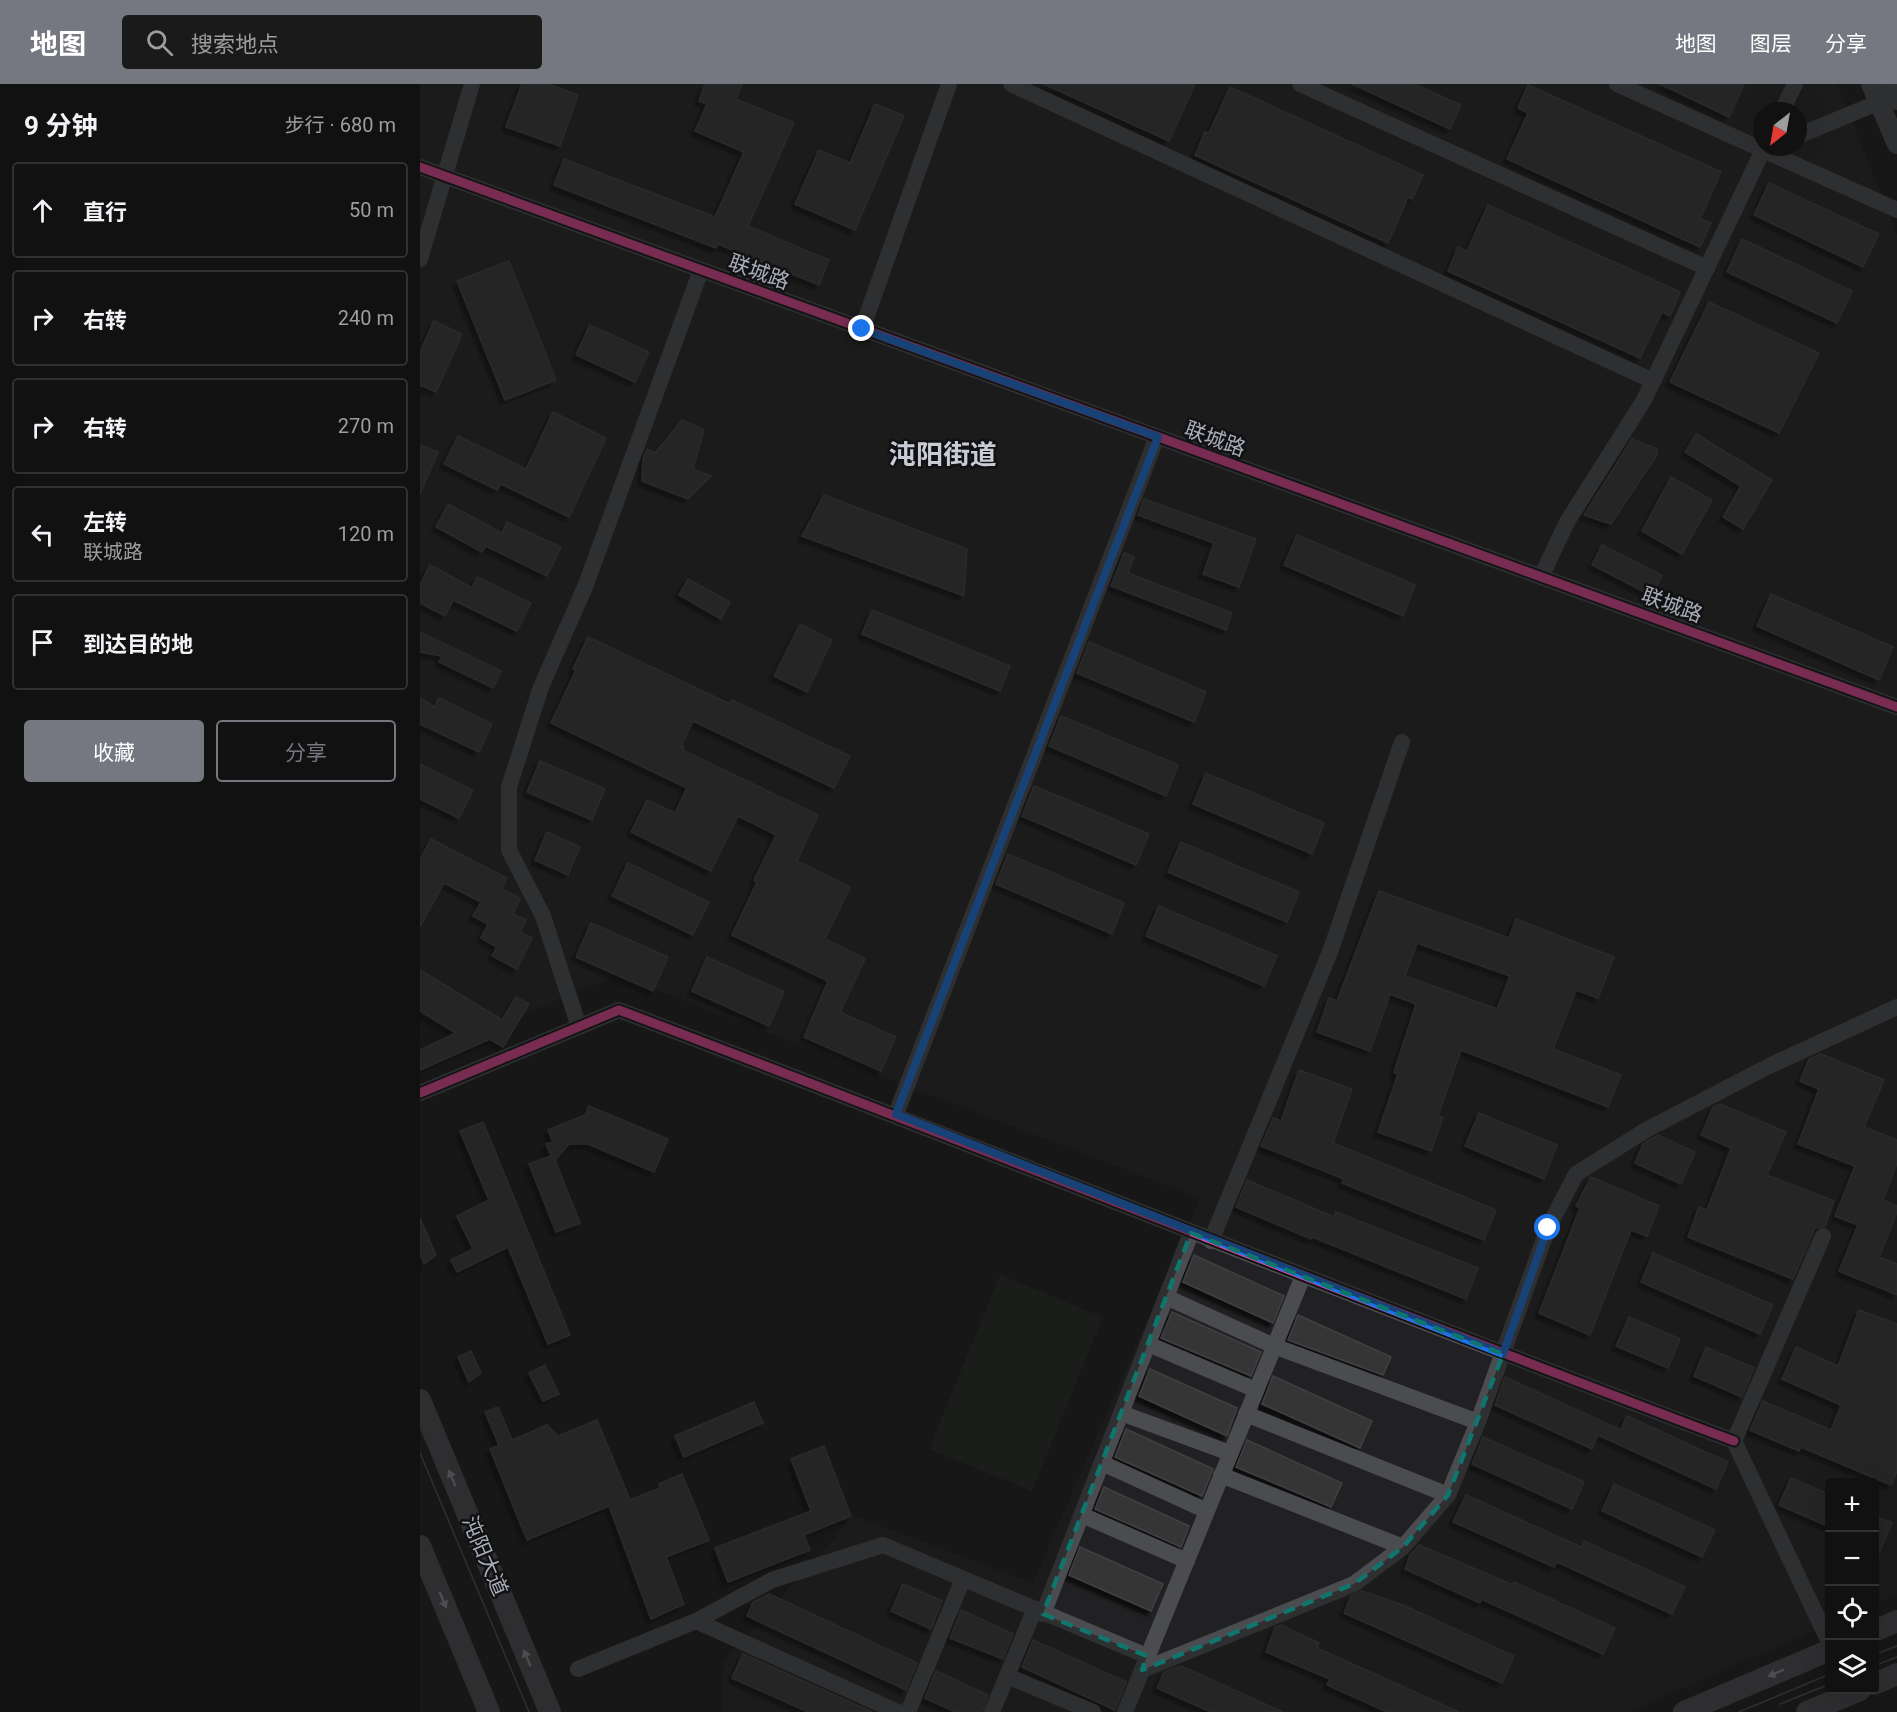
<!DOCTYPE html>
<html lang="zh">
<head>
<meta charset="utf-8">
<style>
	body { margin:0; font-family:Roboto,"Noto Sans SC",sans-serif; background:#1a1a1a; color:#f1f3f6 }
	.controls { position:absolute; right:18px; bottom:18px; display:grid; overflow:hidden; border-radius:6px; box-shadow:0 6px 24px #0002 }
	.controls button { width:54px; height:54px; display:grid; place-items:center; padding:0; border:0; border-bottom:2px solid #303131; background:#111; color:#f1f3f6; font:30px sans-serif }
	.compass { position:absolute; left:1333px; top:18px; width:54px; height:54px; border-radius:50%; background:#111; box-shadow:0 6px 24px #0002; rotate:211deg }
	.stop { position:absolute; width:18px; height:18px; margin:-14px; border:4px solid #1a73e8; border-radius:50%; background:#fff }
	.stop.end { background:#1a73e8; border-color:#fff; box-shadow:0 2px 6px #0008 }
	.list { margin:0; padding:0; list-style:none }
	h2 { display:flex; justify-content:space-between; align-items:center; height:78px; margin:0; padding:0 24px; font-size:26px }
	h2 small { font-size:20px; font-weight:400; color:#9c9d9f }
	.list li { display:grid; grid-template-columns:39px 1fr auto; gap:18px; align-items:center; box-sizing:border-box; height:96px; margin:0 12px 12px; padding:0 12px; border:2px solid #303131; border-radius:6px }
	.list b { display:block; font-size:22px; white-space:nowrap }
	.list p { margin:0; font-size:20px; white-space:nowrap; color:#9c9d9f }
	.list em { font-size:20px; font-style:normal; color:#9c9d9f }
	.actions { display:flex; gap:12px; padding:18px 24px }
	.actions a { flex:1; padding:14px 0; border:2px solid #757880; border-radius:6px; text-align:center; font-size:21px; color:#757880 }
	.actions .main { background:#757880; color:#fff }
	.icon { flex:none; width:33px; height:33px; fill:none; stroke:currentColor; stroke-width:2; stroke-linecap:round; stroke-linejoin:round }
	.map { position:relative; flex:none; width:1477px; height:1628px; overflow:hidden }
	header { display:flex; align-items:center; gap:36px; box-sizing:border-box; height:84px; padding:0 30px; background:#757880; color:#fff }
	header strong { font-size:28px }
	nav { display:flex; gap:33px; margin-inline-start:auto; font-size:21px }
	.search { width:420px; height:54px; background:#1a1a1a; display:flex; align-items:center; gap:15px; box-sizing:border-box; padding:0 21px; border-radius:6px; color:#9c9d9f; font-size:22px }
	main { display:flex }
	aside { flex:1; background:#111 }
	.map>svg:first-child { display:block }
	.built { fill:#212123; fill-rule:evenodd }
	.green { fill:#1d241e }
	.building { fill:#353536; stroke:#3f4043; stroke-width:1.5; fill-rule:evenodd; filter:url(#shadow) }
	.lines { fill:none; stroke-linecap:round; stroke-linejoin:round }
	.minor { stroke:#4b4c50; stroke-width:16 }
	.tertiary { stroke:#4b4c50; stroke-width:20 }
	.secondary { stroke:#4a4a4e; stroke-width:22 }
	.tram { stroke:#4b4c4f; stroke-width:1.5 }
	.cycleway-casing { stroke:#111113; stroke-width:13 }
	.cycleway { stroke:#ed469a; stroke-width:9 }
	.oneway { fill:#8c8f98 }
	.route { stroke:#1a73e8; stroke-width:8 }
	.marked { fill:none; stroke:#0f766e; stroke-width:4.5; stroke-dasharray:12 8; stroke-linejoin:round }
	.labels { text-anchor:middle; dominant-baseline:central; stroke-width:5; stroke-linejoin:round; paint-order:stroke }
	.street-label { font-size:21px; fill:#a8adb8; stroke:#111113 }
	.district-label { font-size:27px; font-weight:bold; fill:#c9ccd4; stroke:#111113 }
</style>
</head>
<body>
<header>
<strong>地图</strong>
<div class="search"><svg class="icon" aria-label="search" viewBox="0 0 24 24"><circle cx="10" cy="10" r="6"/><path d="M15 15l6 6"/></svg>搜索地点</div>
<nav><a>地图</a><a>图层</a><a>分享</a></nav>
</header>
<main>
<aside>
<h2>9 分钟<small>步行 · 680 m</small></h2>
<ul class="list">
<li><svg class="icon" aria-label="ahead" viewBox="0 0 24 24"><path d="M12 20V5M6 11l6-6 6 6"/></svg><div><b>直行</b></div><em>50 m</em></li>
<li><svg class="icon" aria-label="right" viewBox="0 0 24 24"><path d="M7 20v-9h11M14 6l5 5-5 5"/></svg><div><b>右转</b></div><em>240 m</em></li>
<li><svg class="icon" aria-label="right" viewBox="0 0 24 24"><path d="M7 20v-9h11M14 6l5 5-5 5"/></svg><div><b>右转</b></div><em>270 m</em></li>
<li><svg class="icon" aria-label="left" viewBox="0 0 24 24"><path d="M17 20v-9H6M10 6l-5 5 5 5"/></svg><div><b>左转</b><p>联城路</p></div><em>120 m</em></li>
<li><svg class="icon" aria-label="arrive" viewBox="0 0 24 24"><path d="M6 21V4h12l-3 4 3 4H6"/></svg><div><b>到达目的地</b></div></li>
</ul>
<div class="actions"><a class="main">收藏</a><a>分享</a></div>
</aside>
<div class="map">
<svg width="1477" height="1628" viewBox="0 0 1477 1628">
	<defs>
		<filter id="shadow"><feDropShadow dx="-4.5" dy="4.5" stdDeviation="1.5" flood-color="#0009"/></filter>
	</defs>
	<rect width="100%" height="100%" fill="#171717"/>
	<path class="built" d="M0,0H1417L1477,151V1511L1455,1521L1454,1398H1410L1409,1540L1208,1628H302L304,1577L434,1432L613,1499L780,1114L198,891L45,954L0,932ZM1342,27H1378V63H1342Z"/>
	<polygon class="green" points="580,1191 683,1233 612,1407 509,1365"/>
	<g class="building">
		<polygon points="102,0 128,0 158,11 140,62 86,43"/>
		<polygon points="285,0 322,0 316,15 374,39 328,142 409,176 399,201 298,160 296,164 134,101 144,75 295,133 324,68 275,47 287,20 279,17"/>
		<polygon points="624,0 775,0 749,57"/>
		<polygon points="932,0 994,0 1041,21 1030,45"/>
		<polygon points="1240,0 1324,0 1309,33"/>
		<polygon points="1108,1 1301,88 1280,135 1291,139 1280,163 1087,75 1108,29 1098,24"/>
		<polygon points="810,3 1003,91 992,115 988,113 968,159 775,71 785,48 789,49"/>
		<polygon points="455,20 484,32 435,146 375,120 399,66 430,79"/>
		<polygon points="1349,99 1459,150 1443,183 1334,131"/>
		<polygon points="1068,121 1260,208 1250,232 1242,228 1220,274 1028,187 1038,163 1047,167"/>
		<polygon points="1322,155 1432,207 1417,239 1307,188"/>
		<polygon points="89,177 136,296 85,316 37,197"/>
		<polygon points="1289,218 1399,269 1359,349 1250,298"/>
		<polygon points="14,237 42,250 16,308 0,301 0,268"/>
		<polygon points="170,241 229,268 215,298 156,271"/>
		<polygon points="133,328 186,354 149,433 81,400 77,406 24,380 38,352 106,385"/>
		<polygon points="262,336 284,346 273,385 291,392 268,415 222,397 223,375 227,365 235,369"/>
		<polygon points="1276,350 1352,396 1323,445 1303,433 1321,402 1265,368"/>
		<polygon points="1212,355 1237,365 1237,371 1191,440 1164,431"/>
		<polygon points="0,361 18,368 0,410"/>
		<polygon points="1251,393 1292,416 1262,470 1222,447"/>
		<polygon points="404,411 547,465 544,512 382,452"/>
		<polygon points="724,415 836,455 819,503 783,490 794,459 718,431"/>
		<polygon points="28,420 82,449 87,438 141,463 127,492 66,462 62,468 16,443"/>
		<polygon points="877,451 995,501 983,532 864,481"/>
		<polygon points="1182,461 1242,491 1232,512 1172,481"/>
		<polygon points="704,469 714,473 708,489 812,529 806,546 691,502"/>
		<polygon points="10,481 52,504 57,493 111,519 97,547 33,516 25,532 0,519 0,501"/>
		<polygon points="268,495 310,518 301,535 259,511"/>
		<polygon points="1351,510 1473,563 1459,596 1337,542"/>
		<polygon points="452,526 590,582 580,607 442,550"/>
		<polygon points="380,540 412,556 387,608 354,592"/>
		<polygon points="0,548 81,587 73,604 19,578 22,572 0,568"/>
		<polygon points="168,553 310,620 312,616 430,672 414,704 273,637 261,662 264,663 262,666 398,731 377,777 430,803 405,855 445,875 420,928 476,953 461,987 384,953 408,897 312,851 337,798 334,796 356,751 318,732 291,787 211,748 227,716 255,729 267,704 131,639 156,586 153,585"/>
		<polygon points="669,558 786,608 774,638 657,589"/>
		<polygon points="0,614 14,623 19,614 72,640 59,668 0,640"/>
		<polygon points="641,632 758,681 746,712 629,662"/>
		<polygon points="120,677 185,705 172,736 107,708"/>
		<polygon points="0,680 53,706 39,734 0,715"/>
		<polygon points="786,689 904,739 892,770 773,720"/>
		<polygon points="614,702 729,750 716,781 602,732"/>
		<polygon points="127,748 160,763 148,791 115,776"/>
		<polygon points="11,755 87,794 82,805 100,814 93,830 106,836 100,848 112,854 97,885 72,872 77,863 61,854 68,840 53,832 61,818 24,799 0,843 0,776"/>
		<polygon points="761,758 879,808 867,838 748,788"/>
		<polygon points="588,770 704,819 692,850 576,800"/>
		<polygon points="208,779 289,818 273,851 192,812"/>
		<path d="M959,807L1089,854L1096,835L1194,873L1178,914L1156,906L1133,965L1201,991L1188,1023L1041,966L1018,1032L1023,1033L1011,1067L958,1048L978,990L974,988L996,920L970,910L950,967L897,948L909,914L917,917ZM997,859L1090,892L1077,925L985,892Z"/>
		<polygon points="739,822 857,872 844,902 726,852"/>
		<polygon points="171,839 248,873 233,907 156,873"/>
		<polygon points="287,873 364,908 349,942 272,907"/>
		<polygon points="0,886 82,936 96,913 109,920 83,963 70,955 0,986 0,966 36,949 0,927"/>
		<polygon points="1401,970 1464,996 1444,1043 1477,1056 1477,1079 1463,1116 1477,1122 1477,1128 1459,1173 1477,1180 1477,1211 1419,1187 1438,1141 1415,1132 1435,1082 1378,1060 1399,1005 1380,997 1389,975"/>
		<polygon points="879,986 932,1005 913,1059 1076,1126 1064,1156 922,1099 924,1095 841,1062 853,1034 861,1037"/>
		<polygon points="1300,1020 1366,1048 1347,1091 1414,1117 1405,1142 1395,1144 1373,1195 1268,1153 1279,1123 1287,1126 1311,1064 1281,1051 1293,1023"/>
		<polygon points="169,1022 248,1055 234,1088 168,1060 149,1060 135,1076 160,1139 136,1148 109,1080 131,1072 126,1060 133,1058 128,1046 165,1031"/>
		<polygon points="1059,1029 1137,1061 1124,1095 1045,1062"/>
		<polygon points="63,1038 150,1251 128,1260 88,1163 37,1188 31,1176 53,1165 37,1132 69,1116 40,1047"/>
		<polygon points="1238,1051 1275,1068 1261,1100 1215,1079 1223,1060"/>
		<polygon points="1171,1093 1239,1122 1227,1152 1211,1146 1170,1251 1119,1229 1160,1124 1156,1122"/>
		<polygon points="827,1096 914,1133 916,1128 1058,1184 1046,1215 892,1153 891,1155 816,1123"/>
		<polygon points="0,1134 16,1171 4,1180 0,1170"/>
		<polygon points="1233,1169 1353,1221 1340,1250 1221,1198"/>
		<polygon points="774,1171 864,1212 853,1239 763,1198"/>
		<polygon points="1439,1226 1477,1240 1477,1387 1471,1401 1381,1363 1379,1367 1330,1346 1343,1317 1411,1346 1421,1321 1362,1295 1376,1263 1418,1282"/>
		<polygon points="752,1228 841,1268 831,1292 741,1254"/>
		<polygon points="878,1231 971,1273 963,1291 868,1256"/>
		<polygon points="1209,1233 1260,1255 1248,1284 1196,1262"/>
		<polygon points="1286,1263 1334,1284 1322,1313 1274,1292"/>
		<polygon points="51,1267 61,1289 49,1298 38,1273"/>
		<polygon points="125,1281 139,1310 123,1317 109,1289"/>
		<polygon points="730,1285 817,1324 807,1352 719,1312"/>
		<polygon points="853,1292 952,1337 940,1364 842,1320"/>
		<polygon points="1085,1293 1201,1346 1207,1332 1308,1378 1296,1405 1178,1351 1172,1365 1075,1321"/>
		<polygon points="334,1318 343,1339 264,1373 255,1352"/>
		<polygon points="78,1323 92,1356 127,1341 138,1352 177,1336 210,1416 240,1404 239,1400 262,1390 289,1456 246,1473 264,1520 231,1535 189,1422 107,1456 70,1365 79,1361 65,1328"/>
		<polygon points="706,1345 793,1385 782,1412 695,1373"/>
		<polygon points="1063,1353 1164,1398 1152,1425 1052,1380"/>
		<polygon points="827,1356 922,1399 911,1423 816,1383"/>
		<polygon points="404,1362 431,1432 384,1451 390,1466 308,1498 295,1464 391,1427 371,1375"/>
		<polygon points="1371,1394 1410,1411 1410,1443 1359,1421"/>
		<polygon points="1194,1400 1295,1446 1282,1473 1182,1427"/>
		<polygon points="684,1403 769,1442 761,1463 675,1425"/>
		<polygon points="1046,1411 1161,1463 1164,1457 1265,1503 1252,1530 1137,1478 1134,1483 1033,1438"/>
		<polygon points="1455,1432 1472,1439 1455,1478"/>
		<polygon points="999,1461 1093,1501 1094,1498 1195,1544 1183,1570 1061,1515 1060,1519 985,1485 990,1471"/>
		<polygon points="660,1463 743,1500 731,1527 649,1491"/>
		<polygon points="483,1500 522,1517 511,1545 471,1527"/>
		<polygon points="942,1507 983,1521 1094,1572 1082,1599 924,1529 931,1512"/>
		<polygon points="349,1510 497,1579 486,1606 327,1532 333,1518"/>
		<polygon points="541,1526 593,1550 583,1575 530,1554"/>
		<polygon points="861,1541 899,1559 897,1564 1039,1628 967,1628 907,1601 910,1595 846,1568 855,1543"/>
		<polygon points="613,1556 706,1598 695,1626 602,1583"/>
		<polygon points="323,1570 452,1628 388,1628 312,1594"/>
		<polygon points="761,1582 863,1628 791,1628 737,1604 744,1588"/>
		<polygon points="516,1587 568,1611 562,1628 535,1628 505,1614"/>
	</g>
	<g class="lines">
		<g class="minor">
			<polyline points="591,0 1233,297"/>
			<polyline points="880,0 1287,184"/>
			<polyline points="1197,0 1343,66 1345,63"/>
			<polyline points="1362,27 1375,0"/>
			<polyline points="1378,52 1469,14"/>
			<polyline points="1343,66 1477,126"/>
			<polyline points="0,83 1477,623"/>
			<polyline points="0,175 52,0"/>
			<polyline points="442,245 529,0"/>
			<polyline points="1121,493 1147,438 1224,316 1343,66 1351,63"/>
			<polyline points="159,943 123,832 89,766 89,703 121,603 165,503 281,186"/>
			<path d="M0,1009L199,926C572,1067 941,1217 1314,1357"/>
			<polyline points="476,1030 737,353"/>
			<polyline points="1403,1152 1314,1357 1410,1560"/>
			<polyline points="791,1157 910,868 982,658"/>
			<polyline points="746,1213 854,1262 1058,1338"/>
			<polyline points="728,1260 836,1306"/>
			<polyline points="701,1329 810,1369"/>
			<polyline points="826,1330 1028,1411"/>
			<polyline points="682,1379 787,1427"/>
			<polyline points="801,1391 983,1463"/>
			<polyline points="662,1431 767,1477"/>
			<polyline points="623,1530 771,1149"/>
			<polyline points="276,1537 478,1628"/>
			<polyline points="158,1585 276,1537 352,1496 463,1461 727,1572"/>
			<polyline points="722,1586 934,1500 983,1463 1028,1411 1058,1338 1128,1144 1156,1090 1226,1046 1349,982 1477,923"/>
			<polyline points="587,1592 673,1628"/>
			<polyline points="488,1628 543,1495"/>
			<polyline points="572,1628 614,1527"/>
			<polyline points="705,1628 883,1192"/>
		</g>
		<g class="tertiary">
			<polyline points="1451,0 1477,60"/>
			<polyline points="1470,0 1477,16"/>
		</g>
		<g class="secondary">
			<polyline points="0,1316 130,1628"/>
			<polyline points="0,1462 69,1628"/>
			<polyline points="1454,1547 1477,1537"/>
			<polyline points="1454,1600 1477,1590"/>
			<polyline points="1264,1628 1410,1566"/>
			<polyline points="1387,1628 1440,1606"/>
		</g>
		<g class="tram">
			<polyline points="0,1369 109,1628"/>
			<polyline points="1454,1571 1477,1562"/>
			<polyline points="1454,1582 1477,1573"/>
			<polyline points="1360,1620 1410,1600"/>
			<polyline points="1319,1628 1410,1590"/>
		</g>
		<g class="cycleway-casing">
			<g id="cycleway">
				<polyline points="0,83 1477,623"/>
				<path d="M0,1009L199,926C572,1067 941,1217 1314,1357"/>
			</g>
		</g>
		<use href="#cycleway" class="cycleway"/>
	</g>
	<defs><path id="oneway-solid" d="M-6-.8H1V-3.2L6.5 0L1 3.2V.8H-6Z" transform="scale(1.5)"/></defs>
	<g class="oneway">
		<use href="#oneway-solid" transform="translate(32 1394) rotate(-113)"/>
		<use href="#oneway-solid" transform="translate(23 1516) rotate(67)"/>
		<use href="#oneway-solid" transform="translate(107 1574) rotate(-113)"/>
		<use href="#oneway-solid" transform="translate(1356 1589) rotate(157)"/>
	</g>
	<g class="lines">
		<polyline class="route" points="442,245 738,353 476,1030 1083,1270 1128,1144"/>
	</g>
	<path d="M0 0H1477V1628H0ZM771,1149L1083,1270L1028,1411L983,1463L934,1500L722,1586L727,1572L623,1530Z" fill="#171717" fill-opacity=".55" fill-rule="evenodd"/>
	<path class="marked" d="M771,1149L1083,1270L1028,1411L983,1463L934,1500L722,1586L727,1572L623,1530Z"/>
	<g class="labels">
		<g class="street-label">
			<text transform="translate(339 188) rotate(20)">联城路</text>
			<text transform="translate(795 355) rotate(20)">联城路</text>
			<text transform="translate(1252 521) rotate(20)">联城路</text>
			<text transform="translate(65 1472) rotate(67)">沌阳大道</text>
		</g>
		<g class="district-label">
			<text x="523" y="371">沌阳街道</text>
		</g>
	</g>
</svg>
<div class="controls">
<button>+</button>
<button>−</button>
<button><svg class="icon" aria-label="locate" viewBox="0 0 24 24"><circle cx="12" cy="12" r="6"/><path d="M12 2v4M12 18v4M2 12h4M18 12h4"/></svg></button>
<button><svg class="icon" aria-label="layers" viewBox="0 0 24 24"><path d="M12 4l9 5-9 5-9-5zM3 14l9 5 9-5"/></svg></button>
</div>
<svg class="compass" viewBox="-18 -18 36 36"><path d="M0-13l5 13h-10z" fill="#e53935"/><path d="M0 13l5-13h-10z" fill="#9c9d9f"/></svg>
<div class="stop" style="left:1128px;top:1144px"></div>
<div class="stop end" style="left:442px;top:245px"></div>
</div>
</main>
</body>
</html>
